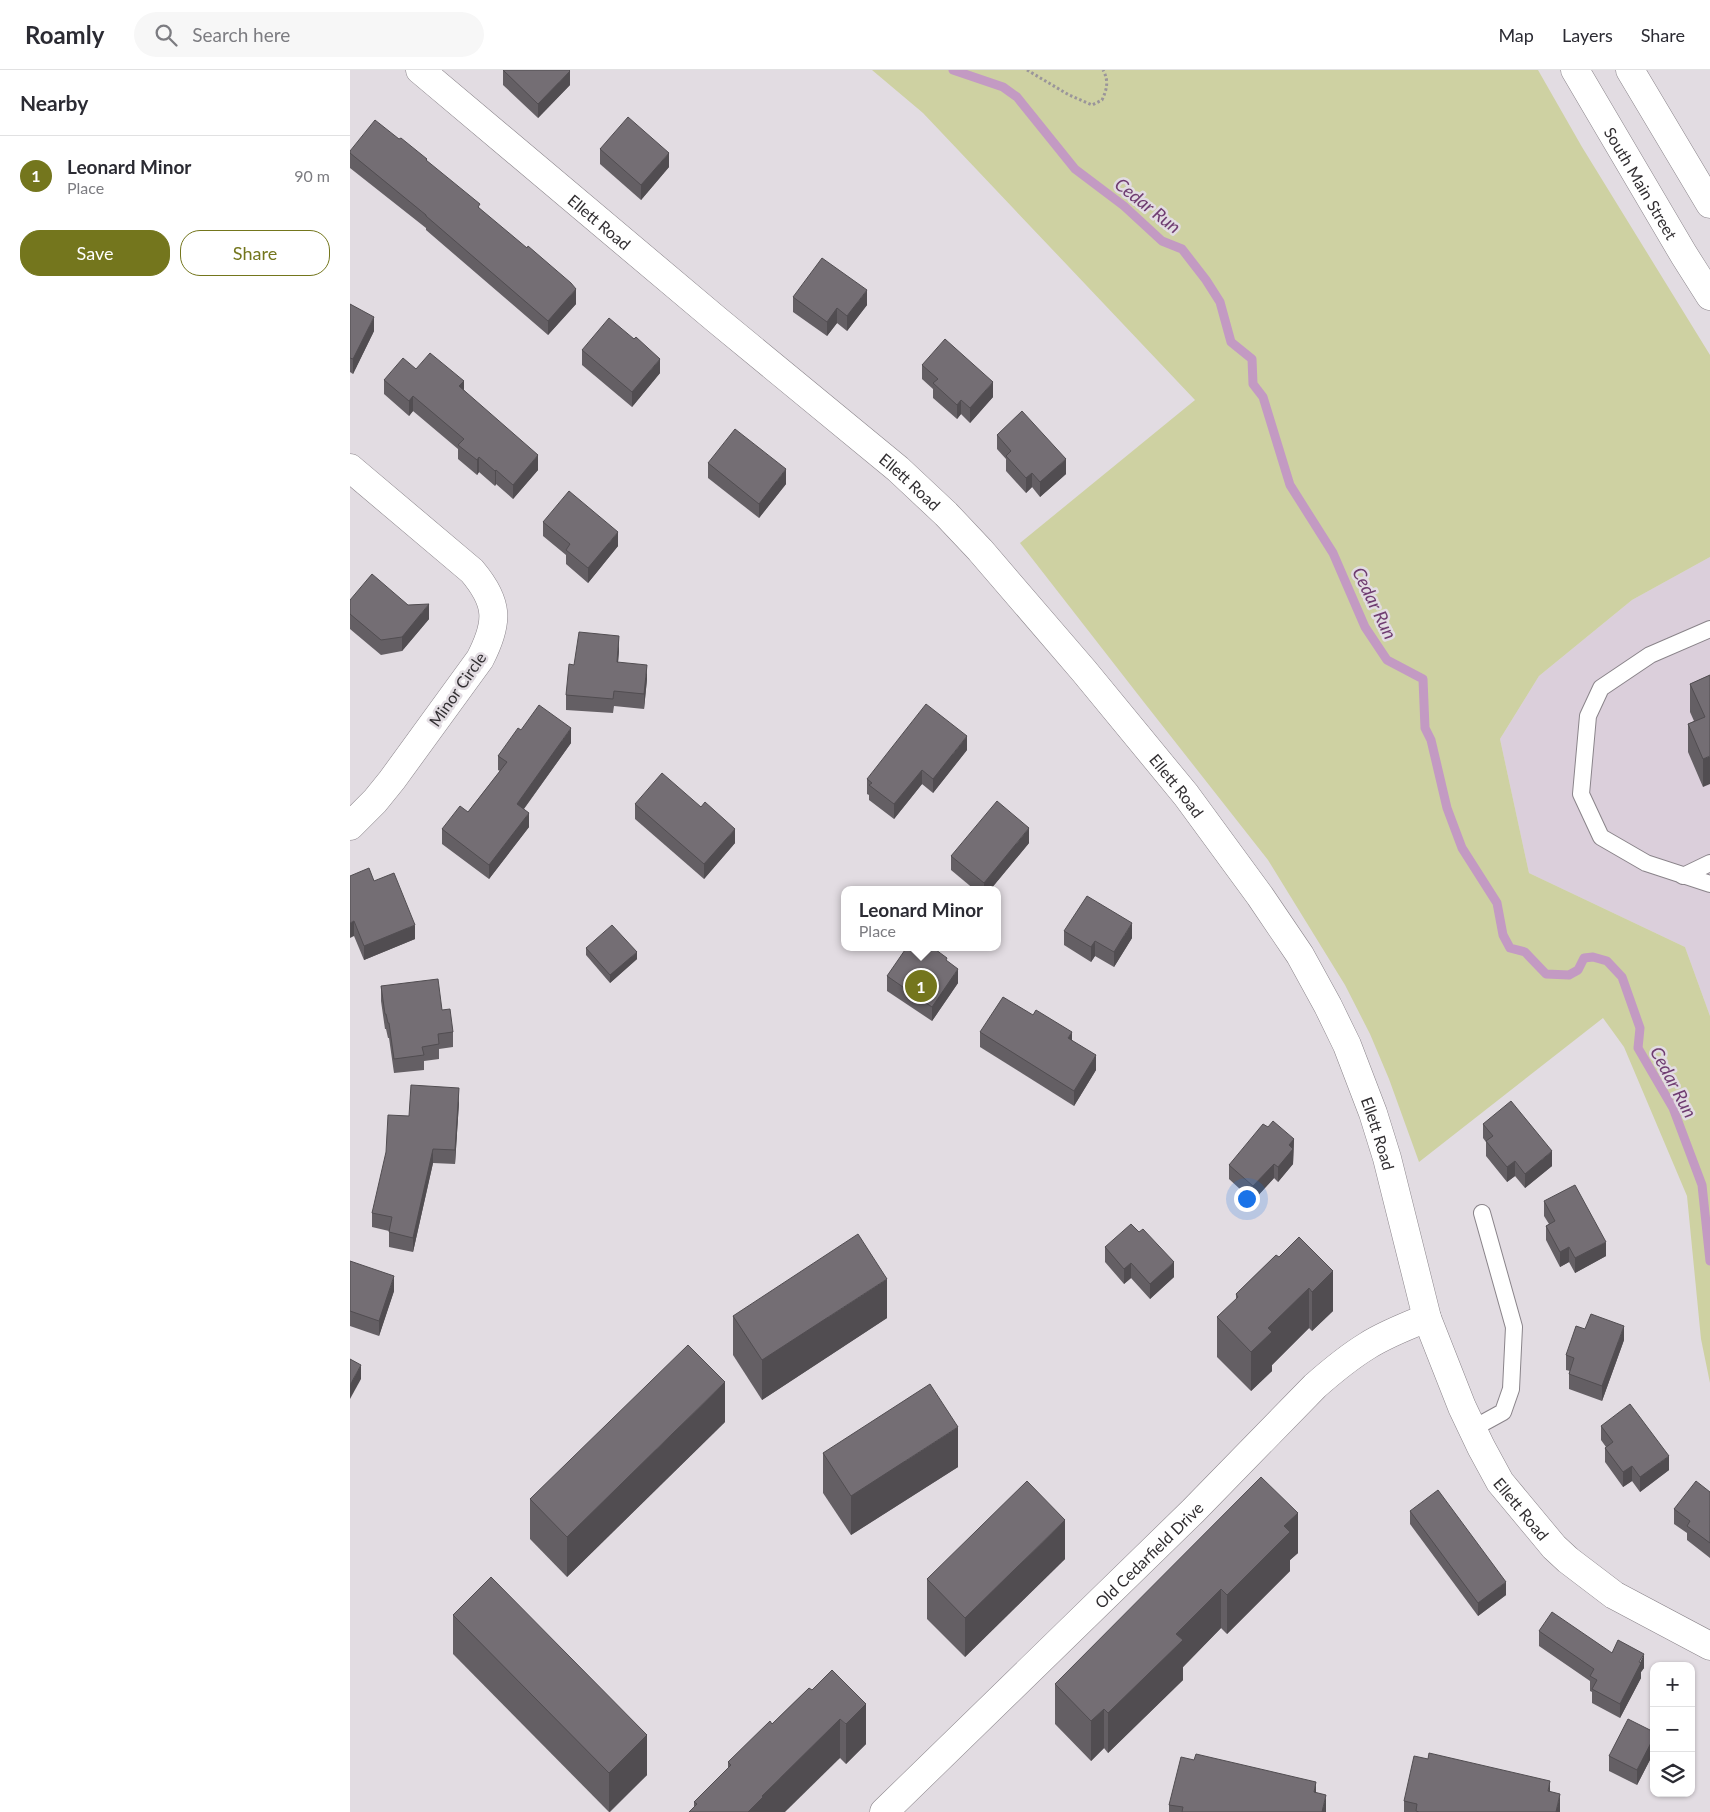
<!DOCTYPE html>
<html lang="en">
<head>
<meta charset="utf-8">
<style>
	body { margin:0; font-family:Lato,sans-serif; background:#f7f7f7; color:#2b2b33 }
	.controls { position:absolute; right:15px; bottom:15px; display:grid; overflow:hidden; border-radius:10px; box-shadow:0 1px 4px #0004 }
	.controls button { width:45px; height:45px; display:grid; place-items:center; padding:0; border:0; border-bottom:1px solid #e1e1e2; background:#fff; color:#2b2b33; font:25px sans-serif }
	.you { position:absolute; left:896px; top:1128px; width:18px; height:18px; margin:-12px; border:4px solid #fff; border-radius:50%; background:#1a73e8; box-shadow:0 0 0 8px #1a73e833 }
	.badge { display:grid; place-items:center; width:32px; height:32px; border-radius:50%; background:#74761d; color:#fff; font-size:16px; font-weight:700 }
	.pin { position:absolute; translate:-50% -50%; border:2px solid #fff; box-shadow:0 1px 5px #0006 }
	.popup { position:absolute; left:491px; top:816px; width:160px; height:65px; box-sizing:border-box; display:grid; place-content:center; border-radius:10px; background:#fff; filter:drop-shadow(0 1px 4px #0005); font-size:16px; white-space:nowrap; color:#7c7c81 }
	.popup b { font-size:19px; color:#2b2b33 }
	.popup::after { content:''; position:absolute; left:50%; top:100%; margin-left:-10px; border:10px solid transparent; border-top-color:#fff }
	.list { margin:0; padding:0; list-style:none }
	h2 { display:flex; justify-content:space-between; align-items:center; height:65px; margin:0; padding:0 20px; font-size:21px }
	h2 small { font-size:16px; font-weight:400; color:#7c7c81 }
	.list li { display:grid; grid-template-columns:32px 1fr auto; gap:15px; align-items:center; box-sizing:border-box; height:80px; padding:0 20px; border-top:1px solid #e1e1e2 }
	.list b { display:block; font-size:19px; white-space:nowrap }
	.list p { margin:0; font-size:16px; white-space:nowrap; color:#7c7c81 }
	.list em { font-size:16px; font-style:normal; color:#7c7c81 }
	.actions { display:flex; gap:10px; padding:15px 20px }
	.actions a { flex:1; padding:11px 0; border:1px solid #74761d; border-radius:20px; text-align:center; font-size:18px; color:#74761d }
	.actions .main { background:#74761d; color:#fff }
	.icon { flex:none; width:28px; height:28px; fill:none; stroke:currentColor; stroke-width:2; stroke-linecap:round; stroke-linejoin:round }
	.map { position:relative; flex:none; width:1360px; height:1742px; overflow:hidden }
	header { display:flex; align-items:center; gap:30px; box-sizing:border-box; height:70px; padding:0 25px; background:#fff; border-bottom:1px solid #e1e1e2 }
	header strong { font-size:24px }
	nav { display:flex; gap:28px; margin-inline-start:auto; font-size:18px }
	.search { width:350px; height:45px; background:#f7f7f7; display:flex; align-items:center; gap:12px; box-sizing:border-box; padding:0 18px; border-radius:28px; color:#7c7c81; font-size:19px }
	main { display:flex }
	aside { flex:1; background:#fff }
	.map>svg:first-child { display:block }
	.built { fill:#dbcfdb }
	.green { fill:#ced1a2 }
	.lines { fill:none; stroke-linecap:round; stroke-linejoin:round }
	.stream { stroke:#c39ac3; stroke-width:9 }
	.lane-casing { stroke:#8a848a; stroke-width:18 }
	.street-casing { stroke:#8a848a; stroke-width:29 }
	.secondary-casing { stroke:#8a848a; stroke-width:29 }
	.primary-casing { stroke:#8a848a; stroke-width:29 }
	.path { stroke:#9a959a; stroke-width:3; stroke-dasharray:2.5 2.5; stroke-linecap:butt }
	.lane { stroke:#fff; stroke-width:16 }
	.street { stroke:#fff; stroke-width:28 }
	.secondary { stroke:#fff; stroke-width:28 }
	.primary { stroke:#fff; stroke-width:28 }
	.wall { fill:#645f64 }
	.shaded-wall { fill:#514d51 }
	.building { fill:#746e74; stroke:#514d51 }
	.labels { text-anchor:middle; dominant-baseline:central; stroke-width:5; stroke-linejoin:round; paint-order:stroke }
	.street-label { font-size:16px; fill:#312e31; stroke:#e2dce2 }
	.water-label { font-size:18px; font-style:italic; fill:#6f3c71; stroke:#e2dce2 }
</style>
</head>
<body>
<header>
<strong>Roamly</strong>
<div class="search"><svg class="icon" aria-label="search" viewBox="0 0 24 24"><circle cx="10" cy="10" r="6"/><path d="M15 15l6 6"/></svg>Search here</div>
<nav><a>Map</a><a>Layers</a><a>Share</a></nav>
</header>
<main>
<aside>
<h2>Nearby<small></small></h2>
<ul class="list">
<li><span class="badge">1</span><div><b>Leonard Minor</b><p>Place</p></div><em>90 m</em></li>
</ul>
<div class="actions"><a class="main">Save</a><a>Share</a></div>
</aside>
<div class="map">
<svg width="1360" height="1742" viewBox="0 0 1360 1742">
	<rect width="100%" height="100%" fill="#e2dce2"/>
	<polygon class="built" points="1360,487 1360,946 1335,877 1179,803 1150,669 1189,606 1282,530"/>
	<polygon class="green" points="522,0 1188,0 1232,77 1360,285 1360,487 1282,530 1189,606 1150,669 1179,803 1335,877 1360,946 1360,1313 1351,1269 1337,1126 1274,977 1253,948 1069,1092 1039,1009 1020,964 995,915 918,790 793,631 670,473 845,330 573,43"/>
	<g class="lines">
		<polyline class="stream" points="603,0 653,17 667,27 725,99 774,136 812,171 832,179 856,210 870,232 881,272 902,289 903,314 913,327 940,415 983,483 1015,557 1037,590 1073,609 1075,658 1081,670 1097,738 1112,778 1147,833 1153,865 1160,878 1175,882 1196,904 1219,905 1228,900 1234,888 1243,887 1257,891 1272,907 1290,958 1288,978 1323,1038 1352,1115 1360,1191"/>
		<g class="lane-casing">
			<g id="lane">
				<polyline points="1360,559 1300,585 1251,618 1238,646 1231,724 1251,767 1296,793 1360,814"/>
				<polyline points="1333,806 1360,793"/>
				<polyline points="1122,1359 1153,1342 1161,1319 1164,1257 1132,1143"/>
			</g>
		</g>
		<g class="street-casing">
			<g id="street">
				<path d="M0,398L122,501C149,533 149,552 130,589L42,710L25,731L0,756"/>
				<path id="s1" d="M534,1742L843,1441L965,1316C982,1301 999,1287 1017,1276C1036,1264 1057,1256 1077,1248"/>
			</g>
		</g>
		<g class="secondary-casing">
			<g id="secondary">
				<path id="s2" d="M70,0L367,250L548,399L596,444L630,480L734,601L836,725L910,826L950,885L978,936L997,975L1023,1043L1037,1088L1077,1248L1112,1337L1131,1377L1150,1412L1204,1477L1218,1490L1264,1525L1360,1576"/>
			</g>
		</g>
		<g class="primary-casing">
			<g id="primary">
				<path id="s3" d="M1225,0L1334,185L1360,226"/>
				<polyline points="1280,0 1360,134"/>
			</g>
		</g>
		<path class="path" d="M677,0L719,25L742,35L752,30C757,19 759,11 753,0"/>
		<use href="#lane" class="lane"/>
		<use href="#street" class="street"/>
		<use href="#secondary" class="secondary"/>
		<use href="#primary" class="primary"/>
	</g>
	<g class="wall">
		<polygon points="153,0 220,15 188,48 153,15"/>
		<polygon points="250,79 319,97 291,130 250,94"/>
		<polygon points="0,81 77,91 130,139 226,234 198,265 76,160 76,158 0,98"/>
		<polygon points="443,227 517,235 497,261 487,253 477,266 443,242"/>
		<polygon points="0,234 24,261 3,304 0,302"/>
		<polygon points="232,280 310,303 282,337 232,295"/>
		<polygon points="572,295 643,327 620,353 611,344 607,349 583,328 583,319 572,309"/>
		<polygon points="66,299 114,320 188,400 163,429 146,414 145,416 129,402 127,405 108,389 108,379 63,341 59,346 34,324 34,310"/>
		<polygon points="647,365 716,404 690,427 682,417 676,423 656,401 656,389 647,379"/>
		<polygon points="358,393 436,414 409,448 358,408"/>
		<polygon points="193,452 268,476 238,513 216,494 216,485 193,466"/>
		<polygon points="0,530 58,535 79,549 52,581 31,585 0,559"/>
		<polygon points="269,580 268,592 297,609 294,639 264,636 263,643 216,640 216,625 224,595"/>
		<polygon points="1360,605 1353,717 1338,682 1338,654 1344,651 1340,642 1340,614"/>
		<polygon points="171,660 221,673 174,739 179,757 139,809 92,774 92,759 118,742 150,701 148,700 148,686"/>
		<polygon points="617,680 583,723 572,714 544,749 519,730 519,725 517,724 517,709"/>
		<polygon points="285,734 385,773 354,809 285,749"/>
		<polygon points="679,773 640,820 625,820 601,800 601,786"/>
		<polygon points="0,806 24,811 65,869 14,890 4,866"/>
		<polygon points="714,861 782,868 764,897 745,886 741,892 714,875"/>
		<polygon points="236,878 287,889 260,913 236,885"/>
		<polygon points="597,891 608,913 582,951 537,921 537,906"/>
		<polygon points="31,916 92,940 103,962 103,977 89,979 89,989 74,991 74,1000 44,1003 39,968 38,968 36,959 35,959 31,931"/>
		<polygon points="630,962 722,970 746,1000 724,1036 630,977"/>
		<polygon points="109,1032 105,1094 83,1093 63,1182 39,1177 39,1161 22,1157 22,1143 59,1046"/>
		<polygon points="1133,1054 1202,1096 1175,1118 1165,1106 1157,1112 1136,1086 1136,1072 1133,1068"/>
		<polygon points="918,1057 944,1069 943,1094 928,1112 924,1108 903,1131 879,1109 879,1095"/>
		<polygon points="1194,1131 1256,1186 1225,1203 1219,1192 1210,1197 1196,1170 1196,1156 1199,1154 1194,1146"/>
		<polygon points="755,1177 824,1207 800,1229 781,1208 774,1214 755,1192"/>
		<polygon points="926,1185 983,1241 962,1261 959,1258 922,1295 922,1301 901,1321 867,1287 867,1247 886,1230 886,1224"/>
		<polygon points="0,1191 44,1221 29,1266 0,1256"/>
		<polygon points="383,1246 537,1248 412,1330 383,1285"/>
		<polygon points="1274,1270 1252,1331 1219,1319 1219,1304 1220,1301 1216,1300 1216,1285"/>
		<polygon points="375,1352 217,1507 180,1469 180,1429"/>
		<polygon points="1251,1356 1319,1400 1290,1422 1282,1411 1273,1417 1255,1392 1255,1378 1256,1377 1251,1370"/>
		<polygon points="473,1383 608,1397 501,1465 473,1423"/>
		<polygon points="1360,1422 1360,1488 1337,1470 1337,1463 1324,1454 1324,1439"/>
		<polygon points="1060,1441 1156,1525 1128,1546 1060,1454"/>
		<polygon points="948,1443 948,1483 940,1490 940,1501 877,1564 871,1558 833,1597 833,1610 758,1683 754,1678 741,1691 705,1654 705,1614"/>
		<polygon points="715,1489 615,1587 577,1549 577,1509"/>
		<polygon points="103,1545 297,1705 260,1742 259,1742 103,1584"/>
		<polygon points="1189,1561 1262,1583 1294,1598 1291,1602 1291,1608 1270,1648 1242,1633 1242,1622 1240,1621 1240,1611 1189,1576"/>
		<polygon points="459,1618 516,1674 496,1694 490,1688 344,1737 344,1732 378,1698 378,1692 422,1654"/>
		<polygon points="1304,1662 1304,1682 1287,1715 1259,1701 1259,1686"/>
		<polygon points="1200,1722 1210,1742 1054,1742 1054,1731"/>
		<polygon points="966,1723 976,1742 819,1742 819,1735"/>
	</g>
	<g class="shaded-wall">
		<polygon points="220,1 220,15 188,48 188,34"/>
		<polygon points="319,83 319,97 291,130 291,115"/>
		<polygon points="226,219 226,234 198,265 198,251"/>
		<polygon points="517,220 517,235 497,261 497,246"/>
		<polygon points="487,238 487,253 477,266 477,252"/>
		<polygon points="24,247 24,261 3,304 3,289"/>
		<polygon points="310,289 310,303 282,337 282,322"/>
		<polygon points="114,311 114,325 109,316"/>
		<polygon points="643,312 643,327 620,353 620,338"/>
		<polygon points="63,326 63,341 59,346 59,331"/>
		<polygon points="611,330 611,344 607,349 607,335"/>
		<polygon points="188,385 188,400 163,429 163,415"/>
		<polygon points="129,387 129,402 127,405 127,390"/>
		<polygon points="716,389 716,404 690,427 690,412"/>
		<polygon points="436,399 436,414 409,448 409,434"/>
		<polygon points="146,400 146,414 145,416 145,401"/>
		<polygon points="682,403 682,417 676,423 676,408"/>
		<polygon points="268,462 268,476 238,513 238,498"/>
		<polygon points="79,534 79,549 52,581 52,567"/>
		<polygon points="269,566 269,580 267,606 267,592"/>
		<polygon points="297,595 297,609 294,639 294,624"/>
		<polygon points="221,658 221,673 167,748 167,734"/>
		<polygon points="617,666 617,680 583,723 583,709"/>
		<polygon points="1360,686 1360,714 1353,717 1353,689"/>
		<polygon points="572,700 572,714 544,749 544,734"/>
		<polygon points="179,743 179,757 139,809 139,795"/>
		<polygon points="679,758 679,773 640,820 634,820 634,813"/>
		<polygon points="385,759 385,773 354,809 354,794"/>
		<polygon points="4,851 4,866 0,868 0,853"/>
		<polygon points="782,853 782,868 764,897 764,882"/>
		<polygon points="65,855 65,869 14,890 14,876"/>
		<polygon points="745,871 745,886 741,892 741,877"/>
		<polygon points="287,882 287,889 260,913 260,905"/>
		<polygon points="608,899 608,913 582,951 582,937"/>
		<polygon points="722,962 722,977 718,968"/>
		<polygon points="746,985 746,1000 724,1036 724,1021"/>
		<polygon points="109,1018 109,1032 105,1094 105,1080"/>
		<polygon points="944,1069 943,1094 928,1112 928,1097 939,1075"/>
		<polygon points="83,1079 83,1093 63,1182 63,1168"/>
		<polygon points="1202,1081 1202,1096 1175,1118 1175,1104"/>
		<polygon points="1165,1091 1165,1106 1157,1112 1157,1097"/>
		<polygon points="924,1094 924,1108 903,1131 903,1116"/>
		<polygon points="1256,1172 1256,1186 1225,1203 1225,1188"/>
		<polygon points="1219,1177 1219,1192 1210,1197 1210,1182"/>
		<polygon points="824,1192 824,1207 800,1229 800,1214"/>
		<polygon points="781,1193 781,1208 774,1214 774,1199"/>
		<polygon points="983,1201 983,1241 962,1261 962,1222"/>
		<polygon points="44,1206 44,1221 29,1266 29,1251"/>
		<polygon points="537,1209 537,1248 412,1330 412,1290"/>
		<polygon points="959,1218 959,1258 922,1295 922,1301 901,1321 901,1282 918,1258"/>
		<polygon points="1274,1256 1274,1270 1252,1331 1252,1316"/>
		<polygon points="11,1295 11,1309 0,1329 0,1315"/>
		<polygon points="375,1312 375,1352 217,1507 217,1467"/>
		<polygon points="608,1357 608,1397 501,1465 501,1426"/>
		<polygon points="1319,1386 1319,1400 1290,1422 1290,1407"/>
		<polygon points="1282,1396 1282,1411 1273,1417 1273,1402"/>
		<polygon points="948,1443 948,1483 940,1490 940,1501 877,1564 877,1525 934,1456"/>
		<polygon points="715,1450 715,1489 615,1587 615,1548"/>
		<polygon points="1156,1512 1156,1525 1128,1546 1128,1533"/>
		<polygon points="871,1519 871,1558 833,1597 833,1610 758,1683 758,1643 826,1564"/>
		<polygon points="1294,1584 1294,1598 1291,1602 1291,1608 1270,1648 1270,1634"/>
		<polygon points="516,1634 516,1674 496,1694 496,1654"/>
		<polygon points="754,1639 754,1678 741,1691 741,1651"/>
		<polygon points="490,1649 490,1688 435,1742 398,1742 412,1726"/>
		<polygon points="297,1665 297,1705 259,1742 259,1703"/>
		<polygon points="1304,1667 1304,1682 1287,1715 1287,1700"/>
		<polygon points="1200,1711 1200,1732 1198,1721"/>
		<polygon points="966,1712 966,1733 964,1722"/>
		<polygon points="1210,1724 1210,1742 1206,1742"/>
		<polygon points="976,1725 976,1742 972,1742"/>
	</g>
	<g class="building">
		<polygon points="153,0 219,0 220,1 188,34"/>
		<polygon points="278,47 319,83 291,115 250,79"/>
		<polygon points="25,50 49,69 51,68 77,89 76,90 130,134 128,137 177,178 178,176 221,213 226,219 198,251 76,146 76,145 0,83 0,81"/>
		<polygon points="472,188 517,220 497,246 487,238 477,252 443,227"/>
		<polygon points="0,234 24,247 3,289 0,288"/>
		<polygon points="259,248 284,269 286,267 310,289 282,322 232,280"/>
		<polygon points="595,269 643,312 620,338 611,330 607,335 583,313 588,309 572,295"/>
		<polygon points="80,283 114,311 109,316 188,385 163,415 146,400 145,401 129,387 127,390 108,375 114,369 63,326 59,331 34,310 53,288 66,299"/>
		<polygon points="672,341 716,389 690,412 682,403 676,408 656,386 661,381 647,365"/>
		<polygon points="385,359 436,399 409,434 358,393"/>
		<polygon points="219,421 268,462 238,498 216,480 220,474 193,452"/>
		<polygon points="22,504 58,535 79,534 52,567 31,570 0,544 0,530"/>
		<polygon points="229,562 269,566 267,592 297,595 294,624 264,621 263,629 216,625 219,594 224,595"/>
		<polygon points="1360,605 1360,686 1353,689 1338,654 1355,647 1340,614"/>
		<polygon points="576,634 617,666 583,709 572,700 544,734 519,715 522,713 517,709"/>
		<polygon points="189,635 221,658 167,734 179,743 139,795 92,759 110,736 118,742 157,692 148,686 168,658 171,660"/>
		<polygon points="312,703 351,737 355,732 385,759 354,794 285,734"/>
		<polygon points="647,731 679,758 634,813 601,786"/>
		<polygon points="19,798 24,811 44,803 65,855 14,876 4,851 0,853 0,806"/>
		<polygon points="737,826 782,853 764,882 745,871 741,877 714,861"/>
		<polygon points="262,855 287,882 260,905 236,878"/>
		<polygon points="557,877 582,877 597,888 596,890 608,899 582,937 537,906"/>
		<polygon points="88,909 92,940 100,939 103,962 88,964 89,974 72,977 74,985 44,989 39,953 38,953 36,944 35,944 31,916"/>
		<polygon points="653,927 683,945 686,940 722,962 718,968 746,985 724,1021 630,962"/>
		<polygon points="61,1015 109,1018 105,1080 83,1079 63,1168 39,1162 42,1147 22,1143 36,1082 38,1045 59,1046"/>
		<polygon points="1161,1031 1202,1081 1175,1104 1165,1091 1157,1097 1136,1071 1143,1066 1133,1054"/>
		<polygon points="923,1051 944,1069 939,1075 943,1079 928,1097 924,1094 903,1116 879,1095 913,1054 918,1057"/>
		<polygon points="1225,1115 1256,1172 1225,1188 1219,1177 1210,1182 1196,1156 1205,1151 1194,1131"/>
		<polygon points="781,1154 789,1162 793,1159 824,1192 800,1214 781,1193 774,1199 755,1177"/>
		<polygon points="508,1164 537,1209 412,1290 383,1246"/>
		<polygon points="949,1167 983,1201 962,1222 959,1218 918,1258 922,1262 901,1282 867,1247 888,1227 886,1224 926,1185 929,1187"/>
		<polygon points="0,1191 44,1206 29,1251 0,1241"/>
		<polygon points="1241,1244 1274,1256 1252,1316 1219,1304 1224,1288 1216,1285 1226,1256 1235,1259"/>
		<polygon points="338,1275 375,1312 217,1467 180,1429"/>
		<polygon points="0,1289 11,1295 0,1315"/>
		<polygon points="580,1314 608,1357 501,1426 473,1383"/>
		<polygon points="1280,1334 1319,1386 1290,1407 1282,1396 1273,1402 1255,1378 1263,1372 1251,1356"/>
		<polygon points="911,1407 948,1443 934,1456 940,1462 877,1525 871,1519 826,1564 833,1570 758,1643 754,1639 741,1651 705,1614"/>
		<polygon points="677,1411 715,1450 615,1548 577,1509"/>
		<polygon points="1346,1411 1360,1422 1360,1473 1337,1456 1340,1451 1324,1439"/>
		<polygon points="1088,1420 1156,1512 1128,1533 1060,1441"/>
		<polygon points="141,1507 297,1665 259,1703 103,1545"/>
		<polygon points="1202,1542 1262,1583 1268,1570 1294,1584 1289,1592 1291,1593 1270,1634 1242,1619 1247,1610 1240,1606 1244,1599 1189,1561"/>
		<polygon points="482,1600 516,1634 496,1654 490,1649 412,1726 413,1727 398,1742 339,1742 347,1734 344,1732 381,1695 378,1692 420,1651 422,1654 459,1618 462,1620"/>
		<polygon points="1278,1649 1304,1662 1304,1667 1287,1700 1259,1686"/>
		<polygon points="1079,1683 1200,1711 1198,1721 1210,1724 1206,1742 1069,1742 1066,1741 1067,1734 1054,1731 1064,1686 1078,1689"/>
		<polygon points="846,1684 966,1712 964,1722 976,1725 972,1742 832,1742 833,1737 819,1735 831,1687 844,1690"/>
	</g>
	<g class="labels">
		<g class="street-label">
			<text stroke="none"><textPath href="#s3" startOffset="131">South Main Street</textPath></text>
			<text stroke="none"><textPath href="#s2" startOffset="235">Ellett Road</textPath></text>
			<text stroke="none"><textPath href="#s2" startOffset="640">Ellett Road</textPath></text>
			<text transform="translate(107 619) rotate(-55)">Minor Circle</text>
			<text stroke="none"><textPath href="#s2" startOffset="1045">Ellett Road</textPath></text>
			<text stroke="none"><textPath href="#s2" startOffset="1450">Ellett Road</textPath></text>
			<text stroke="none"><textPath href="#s2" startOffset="1855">Ellett Road</textPath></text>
			<text stroke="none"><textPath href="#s1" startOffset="369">Old Cedarfield Drive</textPath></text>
		</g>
		<g class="water-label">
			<text transform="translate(798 135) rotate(38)">Cedar Run</text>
			<text transform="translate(1025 533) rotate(64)">Cedar Run</text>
			<text transform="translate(1324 1012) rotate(62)">Cedar Run</text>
		</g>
	</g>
</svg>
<div class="controls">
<button>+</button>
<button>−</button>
<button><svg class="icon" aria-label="layers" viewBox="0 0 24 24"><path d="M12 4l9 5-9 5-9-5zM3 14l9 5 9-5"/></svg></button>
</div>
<div class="you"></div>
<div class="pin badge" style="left:571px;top:916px">1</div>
<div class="popup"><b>Leonard Minor</b>Place</div>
</div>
</main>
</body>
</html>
